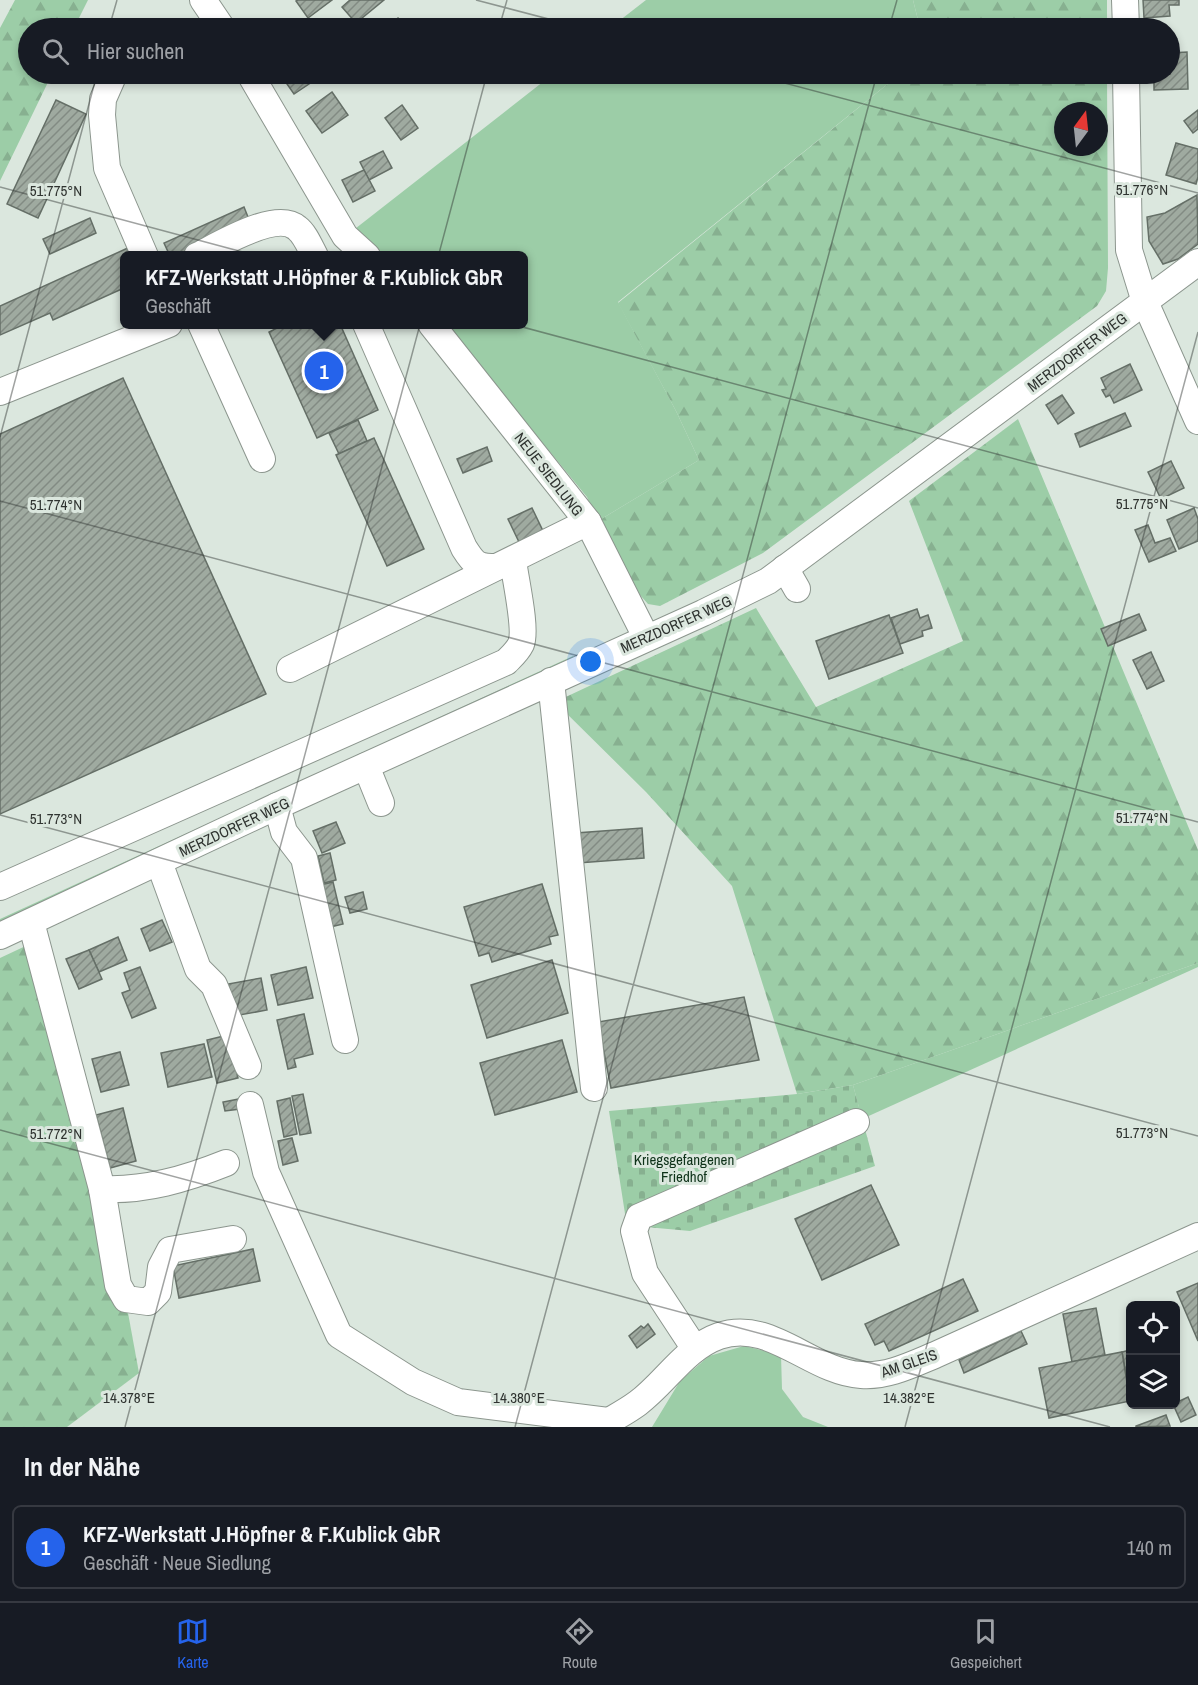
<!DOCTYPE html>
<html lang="de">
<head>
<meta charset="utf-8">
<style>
	body { margin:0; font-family:"Archivo Narrow",sans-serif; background:#20242c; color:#f1f3f6 }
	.controls { position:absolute; right:18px; bottom:18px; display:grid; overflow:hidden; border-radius:9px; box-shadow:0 3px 9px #0003 }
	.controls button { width:54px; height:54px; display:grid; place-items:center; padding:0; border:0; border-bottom:2px solid #363941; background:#171b24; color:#f1f3f6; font:30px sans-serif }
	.compass { position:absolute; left:1054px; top:102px; width:54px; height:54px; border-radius:50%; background:#171b24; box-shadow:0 3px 9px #0003; rotate:15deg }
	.you { position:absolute; left:591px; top:662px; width:21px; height:21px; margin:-15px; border:4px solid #fff; border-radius:50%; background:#1a73e8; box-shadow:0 0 0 9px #1a73e833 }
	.badge { display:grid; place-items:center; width:39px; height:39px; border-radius:50%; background:#2563eb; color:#fff; font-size:20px; font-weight:700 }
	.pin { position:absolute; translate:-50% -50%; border:3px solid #fff; box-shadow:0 2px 6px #0006 }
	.popup { position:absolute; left:120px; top:251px; width:408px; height:78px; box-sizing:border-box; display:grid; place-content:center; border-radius:9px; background:#171b24; filter:drop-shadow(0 2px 4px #0005); font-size:20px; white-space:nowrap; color:#9ea1a6 }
	.popup b { font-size:22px; color:#f1f3f6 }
	.popup::after { content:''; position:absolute; left:50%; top:100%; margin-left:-12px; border:12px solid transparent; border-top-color:#171b24 }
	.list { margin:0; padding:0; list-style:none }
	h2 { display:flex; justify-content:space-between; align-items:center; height:78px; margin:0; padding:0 24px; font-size:26px }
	h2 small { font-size:20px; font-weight:400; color:#9ea1a6 }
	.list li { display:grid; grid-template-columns:39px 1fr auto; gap:18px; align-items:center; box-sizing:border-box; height:84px; margin:0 12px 12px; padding:0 12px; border:2px solid #363941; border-radius:9px }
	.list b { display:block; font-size:22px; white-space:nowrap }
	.list p { margin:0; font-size:20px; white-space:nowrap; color:#9ea1a6 }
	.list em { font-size:20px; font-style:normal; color:#9ea1a6 }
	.icon { flex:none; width:33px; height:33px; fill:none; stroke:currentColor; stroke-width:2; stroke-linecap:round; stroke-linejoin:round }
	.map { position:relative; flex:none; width:1198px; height:1427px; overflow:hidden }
	.search { position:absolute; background:#171b24; box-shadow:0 3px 9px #0003; left:18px; right:18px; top:18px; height:66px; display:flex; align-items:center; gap:15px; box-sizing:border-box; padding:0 21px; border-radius:33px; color:#9ea1a6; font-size:22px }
	.sheet { height:174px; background:#171b24 }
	nav { display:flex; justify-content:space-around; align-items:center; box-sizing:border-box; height:84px; border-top:2px solid #363941; background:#171b24; font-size:16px; color:#9ea1a6 }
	nav a { display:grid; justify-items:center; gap:3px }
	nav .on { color:#2563eb }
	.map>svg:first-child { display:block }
	.green { fill:#9ccda7 }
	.forest { fill:url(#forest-firs); fill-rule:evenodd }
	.cemetery { fill:url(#cemetery-stones) }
	.building { fill:url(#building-hatch); stroke:#656f67; stroke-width:1.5 }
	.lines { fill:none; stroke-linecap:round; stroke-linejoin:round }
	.minor-casing { stroke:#8c968e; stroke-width:28 }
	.minor { stroke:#fff; stroke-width:26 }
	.ticks { fill:none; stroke:#2f3330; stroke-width:1.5; stroke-opacity:0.45 }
	.labels { text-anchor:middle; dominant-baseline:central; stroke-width:6; stroke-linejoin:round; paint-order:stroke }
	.street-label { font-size:15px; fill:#2f3330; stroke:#dbe7de }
	.park-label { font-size:15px; fill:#0e3219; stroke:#dbe7de }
	.ticks-label { font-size:15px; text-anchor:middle; fill:#2f3330; stroke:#dbe7de; stroke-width:6; stroke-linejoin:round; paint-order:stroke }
</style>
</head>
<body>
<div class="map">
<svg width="1198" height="1427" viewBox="0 0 1198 1427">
	<defs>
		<pattern id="forest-firs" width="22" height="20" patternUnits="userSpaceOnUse" patternTransform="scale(1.5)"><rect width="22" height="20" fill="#9ccda7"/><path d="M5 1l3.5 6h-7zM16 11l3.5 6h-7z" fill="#87b090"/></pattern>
		<pattern id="cemetery-stones" width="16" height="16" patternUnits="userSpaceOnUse" patternTransform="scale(1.5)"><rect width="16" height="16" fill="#9ccda7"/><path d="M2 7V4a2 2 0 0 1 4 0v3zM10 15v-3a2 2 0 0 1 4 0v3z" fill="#87b090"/></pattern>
		<pattern id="building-hatch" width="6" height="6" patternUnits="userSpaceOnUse" patternTransform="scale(1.5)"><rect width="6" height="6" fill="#9faaa0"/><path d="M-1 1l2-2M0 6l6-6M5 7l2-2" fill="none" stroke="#828b83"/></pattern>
	</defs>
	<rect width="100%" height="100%" fill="#dbe7de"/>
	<g class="green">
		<polygon points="646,0 913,0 920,28 610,28"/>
		<polygon points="553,74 900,74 618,302 676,411 699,460 598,521 587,497 446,325 524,324 524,256 380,255 351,232"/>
		<polygon points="573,656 577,663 0,928 0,919"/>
		<polygon points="1198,963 1198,967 862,1119 853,1085"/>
		<polygon points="744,1346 781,1355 782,1389 803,1417 828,1427 652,1427 680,1381 709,1356"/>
	</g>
	<g class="forest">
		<polygon points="15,0 88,0 74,28 28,28 28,74 52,74 0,181 0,28"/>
		<polygon points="913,0 1107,0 1107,28 920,28"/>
		<path d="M900,74H1107L1108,268L1106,291L1097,306L763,553L660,606L648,604L640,595L598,521L699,460L676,411L618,303ZM1063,111H1099V147H1063Z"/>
		<polygon points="1018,419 1198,850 1198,963 853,1085 797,1094 732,886 646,792 555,702 756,608 816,707 963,641 909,501"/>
		<polygon points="32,943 124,1291 139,1373 67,1427 0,1427 0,958"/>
	</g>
	<polygon class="cemetery" points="853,1085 875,1166 690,1231 646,1227 628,1233 609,1111 797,1094"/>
	<g class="building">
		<polygon points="298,0 332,0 308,18 296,1"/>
		<polygon points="350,0 384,0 356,23 342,7"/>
		<polygon points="1143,0 1179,0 1179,5 1169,5 1170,16 1144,18"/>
		<polygon points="398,18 406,28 384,28"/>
		<polygon points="1187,52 1188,89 1154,90 1154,74 1170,74 1170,53"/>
		<polygon points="280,74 319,74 321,76 294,94"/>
		<polygon points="332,92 348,115 322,133 306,111"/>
		<polygon points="56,100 86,114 38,218 7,204"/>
		<polygon points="402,105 418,128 401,140 385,118"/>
		<polygon points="1198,110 1198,129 1193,133 1184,121"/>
		<polygon points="1176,143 1198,149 1198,177 1196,184 1166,175"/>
		<polygon points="383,151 392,168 369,180 360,162"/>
		<polygon points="364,170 375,191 353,202 342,180"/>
		<polygon points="1197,195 1198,244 1178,259 1163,264 1149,241 1147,217 1165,213"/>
		<polygon points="244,207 250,222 176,256 170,256 164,243"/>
		<polygon points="90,218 96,233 50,254 43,239"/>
		<polygon points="130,247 134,256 124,256 124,288 53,320 50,313 0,335 0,306"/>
		<polygon points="285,324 340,324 378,410 317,438 269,332"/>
		<polygon points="1130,364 1142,390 1114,403 1110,395 1106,397 1102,390 1106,389 1101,378"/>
		<polygon points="123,378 266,694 0,814 0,434"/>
		<polygon points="1062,395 1074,413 1058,424 1046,405"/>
		<polygon points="1125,413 1131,426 1080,447 1075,434"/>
		<polygon points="358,420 367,441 339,454 329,433"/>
		<polygon points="374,438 424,549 387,566 336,455"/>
		<polygon points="487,447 492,461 463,473 457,459"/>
		<polygon points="1171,461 1184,488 1161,499 1148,472"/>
		<polygon points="532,508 543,531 519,542 508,519"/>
		<polygon points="1194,508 1198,519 1198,541 1179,549 1167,520"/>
		<polygon points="1148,525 1155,543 1170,538 1176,551 1149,562 1135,530"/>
		<polygon points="917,609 920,618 928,615 932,628 922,631 923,636 900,644 891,618"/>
		<polygon points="1139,614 1146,630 1108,646 1101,629"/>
		<polygon points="889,615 903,653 829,679 816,641"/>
		<polygon points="1151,652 1164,681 1147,689 1133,660"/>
		<polygon points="336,822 345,843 322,853 313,831"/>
		<polygon points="642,828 644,858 578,863 576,833"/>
		<polygon points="330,853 336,880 324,883 318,856"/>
		<polygon points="333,882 343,924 326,928 316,886"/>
		<polygon points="542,884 558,935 549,937 551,944 492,962 489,953 479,956 464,907"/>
		<polygon points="363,892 367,909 350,913 345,897"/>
		<polygon points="162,920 172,942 150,951 141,929"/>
		<polygon points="118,937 127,960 99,972 89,950"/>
		<polygon points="89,950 102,979 79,989 66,959"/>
		<polygon points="552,960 568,1013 487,1038 471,985"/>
		<polygon points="140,967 156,1008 132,1018 122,993 130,990 124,973"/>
		<polygon points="306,967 313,998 278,1005 271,975"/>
		<polygon points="261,978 267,1010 234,1016 228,984"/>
		<polygon points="744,997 759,1060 611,1088 598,1022"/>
		<polygon points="304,1014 313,1054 294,1059 296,1067 288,1069 277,1020"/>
		<polygon points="228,1035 238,1078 217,1083 207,1040"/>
		<polygon points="562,1040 577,1092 495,1115 480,1063"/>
		<polygon points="204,1044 212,1077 168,1087 161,1053"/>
		<polygon points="120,1052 129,1085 101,1092 92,1059"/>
		<polygon points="303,1094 311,1133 300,1135 292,1096"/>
		<polygon points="290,1098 297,1134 284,1137 277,1101"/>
		<polygon points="239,1099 240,1109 225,1111 223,1102"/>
		<polygon points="123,1108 136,1161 110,1168 96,1115"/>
		<polygon points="292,1138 298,1161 283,1165 278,1141"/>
		<polygon points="871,1185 899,1245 822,1280 795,1219"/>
		<polygon points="253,1249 260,1281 179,1298 173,1266"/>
		<polygon points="963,1279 978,1311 889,1351 884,1341 875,1345 865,1324"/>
		<polygon points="1198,1283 1198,1341 1177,1292"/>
		<polygon points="1096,1308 1105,1355 1072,1362 1063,1314"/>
		<polygon points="648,1324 655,1334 637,1348 629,1336 641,1326 644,1328"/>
		<polygon points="1021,1331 1027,1344 964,1373 959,1360"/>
		<polygon points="1130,1350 1130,1398 1122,1352"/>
		<polygon points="1122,1352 1130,1401 1049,1418 1039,1368"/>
		<polygon points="1188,1397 1196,1415 1181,1422 1173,1404"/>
		<polygon points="1166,1415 1170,1426 1136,1427 1136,1426"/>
	</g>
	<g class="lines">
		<g class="minor-casing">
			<g id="minor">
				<polyline points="203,0 222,28"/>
				<polyline points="1125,0 1126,28"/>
				<polyline points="114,74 103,99 102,115 107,168 145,256"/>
				<polyline points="250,74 345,236 367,256"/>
				<polyline points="1126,74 1129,250 1145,302 1198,421"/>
				<path d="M197,256C219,245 276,210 297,228C305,234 310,247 315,256"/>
				<polyline points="201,324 262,459"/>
				<path d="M366,324L464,548C474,564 477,567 496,567"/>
				<polyline points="431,324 588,522 646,637"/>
				<polyline points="0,392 169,324"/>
				<polyline points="785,568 797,589"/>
				<polyline points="290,669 588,522"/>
				<polyline points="551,681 594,1088"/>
				<polyline points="366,766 381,803"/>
				<polyline points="277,806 284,832 304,858 345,1040"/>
				<polyline points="159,862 198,969 214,985 248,1066"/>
				<path d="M0,887L506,662C512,656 517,652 521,644C527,629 515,578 513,560"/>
				<polyline points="31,922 102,1189 118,1285 126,1299 148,1302 158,1292 161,1267 170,1250 233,1239"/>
				<polyline points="0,936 277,806 703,613 768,581 1198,262"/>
				<polyline points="250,1105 266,1172 339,1335 413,1382 458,1402 608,1421"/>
				<path d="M102,1189C145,1191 186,1179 226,1163"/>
				<polyline points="695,1349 645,1273 634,1231 639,1217 856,1122"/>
				<path d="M599,1427C612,1419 626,1412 638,1403C666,1382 685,1348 719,1336C770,1318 811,1372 861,1375C887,1377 911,1365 935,1355L1198,1236"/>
			</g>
		</g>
		<use href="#minor" class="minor"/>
	</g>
	<path class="ticks" d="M476,0L583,28M109,28L117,0M499,28L507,0M889,28L897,0M751,74L1198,193M0,187L1198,508M0,437L97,74M0,501L1198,822M0,815L1198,1136M0,1130L1110,1427M125,1427L487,74M515,1427L877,74M905,1427L1198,332"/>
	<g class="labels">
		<g class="street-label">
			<text transform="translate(1077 352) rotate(-37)">MERZDORFER WEG</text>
			<text transform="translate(549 474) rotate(52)">NEUE SIEDLUNG</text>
			<text transform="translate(676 624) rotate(-24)">MERZDORFER WEG</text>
			<text transform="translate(234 827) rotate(-25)">MERZDORFER WEG</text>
			<text transform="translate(909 1363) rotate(-19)">AM GLEIS</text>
		</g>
		<g class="park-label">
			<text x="684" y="1159">Kriegsgefangenen<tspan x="684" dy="17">Friedhof</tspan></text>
		</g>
	</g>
	<g class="ticks-label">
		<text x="1142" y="195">51.776°N</text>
		<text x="56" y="196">51.775°N</text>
		<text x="1142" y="509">51.775°N</text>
		<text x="56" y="510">51.774°N</text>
		<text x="1142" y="823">51.774°N</text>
		<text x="56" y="824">51.773°N</text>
		<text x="1142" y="1138">51.773°N</text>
		<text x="56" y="1139">51.772°N</text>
		<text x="129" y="1403">14.378°E</text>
		<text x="519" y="1403">14.380°E</text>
		<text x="909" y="1403">14.382°E</text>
	</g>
</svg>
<div class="controls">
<button><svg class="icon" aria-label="locate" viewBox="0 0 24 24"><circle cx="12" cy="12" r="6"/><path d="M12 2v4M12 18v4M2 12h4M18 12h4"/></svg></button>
<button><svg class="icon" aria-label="layers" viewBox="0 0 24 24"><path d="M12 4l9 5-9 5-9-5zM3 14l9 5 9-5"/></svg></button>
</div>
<svg class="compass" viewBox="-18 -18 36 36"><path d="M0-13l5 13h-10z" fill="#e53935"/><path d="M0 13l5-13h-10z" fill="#9ea1a6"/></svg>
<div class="you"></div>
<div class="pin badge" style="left:324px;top:371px">1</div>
<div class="popup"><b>KFZ-Werkstatt J.Höpfner &amp; F.Kublick GbR</b>Geschäft</div>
<div class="search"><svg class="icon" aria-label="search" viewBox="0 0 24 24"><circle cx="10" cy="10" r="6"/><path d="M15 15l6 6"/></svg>Hier suchen</div>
</div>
<section class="sheet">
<h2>In der Nähe<small></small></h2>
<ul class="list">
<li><span class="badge">1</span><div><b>KFZ-Werkstatt J.Höpfner &amp; F.Kublick GbR</b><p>Geschäft · Neue Siedlung</p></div><em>140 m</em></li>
</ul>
</section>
<nav>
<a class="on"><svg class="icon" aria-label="map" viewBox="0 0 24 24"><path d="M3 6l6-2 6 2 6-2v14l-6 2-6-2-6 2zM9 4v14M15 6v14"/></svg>Karte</a>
<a><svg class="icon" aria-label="directions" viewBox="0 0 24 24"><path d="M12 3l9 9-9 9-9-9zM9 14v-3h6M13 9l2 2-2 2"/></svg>Route</a>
<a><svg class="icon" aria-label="saved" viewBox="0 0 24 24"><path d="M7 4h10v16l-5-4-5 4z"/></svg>Gespeichert</a>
</nav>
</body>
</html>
